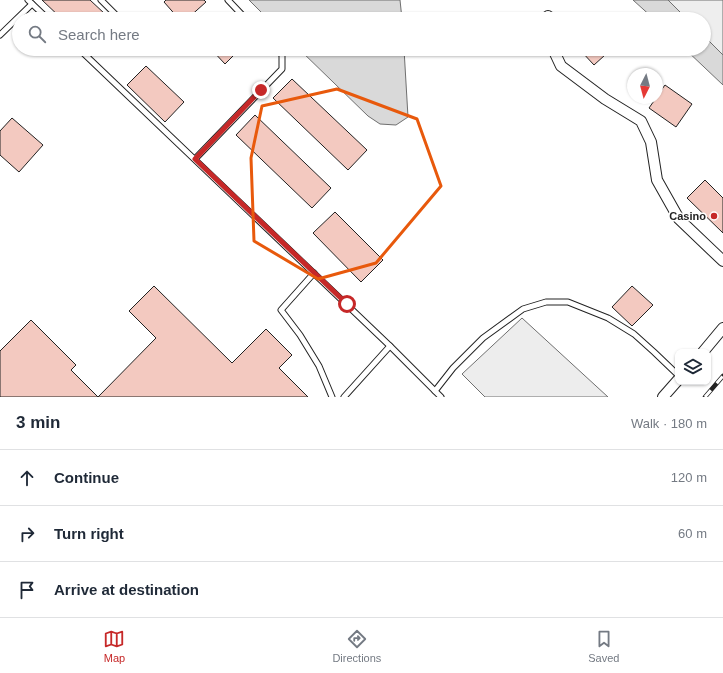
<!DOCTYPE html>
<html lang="en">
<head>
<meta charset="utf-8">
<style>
	body { margin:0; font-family:Helvetica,sans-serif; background:#f6f6f7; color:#1f2937 }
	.controls { position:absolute; right:12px; bottom:12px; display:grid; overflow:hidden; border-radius:8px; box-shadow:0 1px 3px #0004 }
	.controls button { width:36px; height:36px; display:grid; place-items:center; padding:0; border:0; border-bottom:1px solid #e0e1e3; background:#fff; color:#1f2937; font:20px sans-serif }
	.compass { position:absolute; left:627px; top:68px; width:36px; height:36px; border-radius:50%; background:#fff; box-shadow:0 1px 3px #0004; rotate:186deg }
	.stop { position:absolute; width:12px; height:12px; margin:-9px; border:3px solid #c62828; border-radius:50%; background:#fff }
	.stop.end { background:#c62828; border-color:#fff; box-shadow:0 1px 4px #0008 }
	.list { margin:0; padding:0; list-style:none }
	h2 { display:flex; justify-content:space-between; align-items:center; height:52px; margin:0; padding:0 16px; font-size:17px }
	h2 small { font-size:13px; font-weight:400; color:#747a83 }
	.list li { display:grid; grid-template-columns:26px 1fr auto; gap:12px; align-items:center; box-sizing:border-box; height:56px; padding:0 16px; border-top:1px solid #e0e1e3 }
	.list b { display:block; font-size:15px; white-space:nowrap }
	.list em { font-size:13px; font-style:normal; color:#747a83 }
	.icon { flex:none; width:22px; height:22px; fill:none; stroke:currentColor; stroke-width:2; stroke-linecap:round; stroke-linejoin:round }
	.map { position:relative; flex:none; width:723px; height:397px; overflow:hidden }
	.search { position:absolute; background:#fff; box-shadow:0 1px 3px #0004; left:12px; right:12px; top:12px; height:44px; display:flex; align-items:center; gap:10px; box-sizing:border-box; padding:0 14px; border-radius:22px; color:#747a83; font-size:15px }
	.sheet { height:220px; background:#fff }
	nav { display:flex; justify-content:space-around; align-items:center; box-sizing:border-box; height:56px; border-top:1px solid #e0e1e3; background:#fff; font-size:11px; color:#747a83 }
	nav a { display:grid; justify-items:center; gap:2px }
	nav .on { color:#c62828 }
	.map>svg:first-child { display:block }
	.green { fill:#eee; stroke:#6f6f6f }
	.parking { fill:#ededed; stroke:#6f6f6f }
	.water { fill:#d9d9d9; stroke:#6f6f6f }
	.building { fill:#f3c9c0; stroke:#222 }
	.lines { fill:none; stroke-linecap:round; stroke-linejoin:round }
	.service-casing { stroke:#222; stroke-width:7 }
	.minor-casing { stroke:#222; stroke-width:12 }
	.service { stroke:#fff; stroke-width:5 }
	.minor { stroke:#fff; stroke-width:10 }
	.rail-casing { stroke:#222; stroke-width:4.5 }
	.rail { stroke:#fff; stroke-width:3; stroke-dasharray:9; stroke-linecap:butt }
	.route { stroke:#c62828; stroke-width:5 }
	.marked { fill:none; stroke:#e8590c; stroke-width:3; stroke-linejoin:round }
	.poi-dot { fill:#c62828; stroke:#fff; stroke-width:1.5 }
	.labels { text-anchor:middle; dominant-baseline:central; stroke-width:3; stroke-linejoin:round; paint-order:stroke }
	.poi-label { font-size:11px; font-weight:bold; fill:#222; stroke:#fff; text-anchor:end }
</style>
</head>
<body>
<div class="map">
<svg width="723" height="397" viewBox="0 0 723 397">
	<rect width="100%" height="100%" fill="#fff"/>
	<polygon class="green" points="668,0 723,0 723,55 704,36 704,19 687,19"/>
	<polygon class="parking" points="522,318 608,397 485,397 462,374"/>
	<g class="water">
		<polygon points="249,0 400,0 402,19 268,19"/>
		<polygon points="633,0 668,0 687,19 654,19"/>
		<polygon points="704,36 723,55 723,85 685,49 704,49"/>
		<polygon points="299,49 404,49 408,117 396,125 380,124 368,116"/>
	</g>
	<g class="building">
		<polygon points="42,0 90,0 105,14 100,19 62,19"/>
		<polygon points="166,0 204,0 206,2 187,19 179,19 164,2"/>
		<polygon points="219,12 226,19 213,19"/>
		<polygon points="211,49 240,49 225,64"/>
		<polygon points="584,49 599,49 605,55 594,65 581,51"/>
		<polygon points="146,66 184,102 165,122 127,85"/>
		<polygon points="292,79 367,150 348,170 273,98"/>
		<polygon points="665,85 692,104 676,127 649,108 656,98 657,98 657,96"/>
		<polygon points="255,115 331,188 312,208 236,135"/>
		<polygon points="12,118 43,145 19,172 0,155 0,131"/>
		<polygon points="705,180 723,198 723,233 687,198"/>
		<polygon points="335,212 383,260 361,282 313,233"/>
		<polygon points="154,286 232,363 266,329 292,355 279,368 308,397 0,397 0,351 31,320 76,365 71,370 98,397 156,338 129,311"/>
		<polygon points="632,286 653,305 632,326 612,307"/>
	</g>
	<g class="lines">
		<g class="service-casing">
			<g id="service">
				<polyline points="28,0 48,19"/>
				<polyline points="101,0 120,19"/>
				<polyline points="228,0 246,19"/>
				<polyline points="0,35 32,4"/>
				<polyline points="79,49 390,346 441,397"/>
				<polyline points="87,56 94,49"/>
				<polyline points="195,159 282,69 282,55 276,49"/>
				<polyline points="314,273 281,310 300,335 319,366 332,397"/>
				<polyline points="435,391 453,368 483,338 523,309 546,302 568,302 608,318 634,334 654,352 678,375"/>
				<polyline points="344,397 390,346"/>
			</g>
		</g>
		<g class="minor-casing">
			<g id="minor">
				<polyline points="548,16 548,19"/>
				<polyline points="553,49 561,66 605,99 641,121 651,142 657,180 679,219 723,261"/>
				<polyline points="703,352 723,328"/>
				<polyline points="663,397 678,380"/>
			</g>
		</g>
		<use href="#service" class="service"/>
		<use href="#minor" class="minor"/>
		<g class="rail-casing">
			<polyline id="rail" points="705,397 723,376"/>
		</g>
		<use href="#rail" class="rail"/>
	</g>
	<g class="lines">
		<polyline class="route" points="261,90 195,159 347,304"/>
	</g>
	<path class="marked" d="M337,89L417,119L441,186L376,263L318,279L254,241L251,158L262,106Z"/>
	<circle class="poi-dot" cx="714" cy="216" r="4"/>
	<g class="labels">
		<g class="poi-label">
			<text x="706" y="216">Casino</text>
		</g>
	</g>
</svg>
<div class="controls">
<button><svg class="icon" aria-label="layers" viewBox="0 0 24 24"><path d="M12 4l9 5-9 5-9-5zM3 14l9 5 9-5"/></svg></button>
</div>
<svg class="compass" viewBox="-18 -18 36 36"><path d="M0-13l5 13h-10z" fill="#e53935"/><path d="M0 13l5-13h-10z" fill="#747a83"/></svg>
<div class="stop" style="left:347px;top:304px"></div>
<div class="stop end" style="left:261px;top:90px"></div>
<div class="search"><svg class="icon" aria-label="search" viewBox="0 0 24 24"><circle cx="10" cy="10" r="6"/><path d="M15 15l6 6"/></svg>Search here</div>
</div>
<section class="sheet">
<h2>3 min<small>Walk · 180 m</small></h2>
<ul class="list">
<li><svg class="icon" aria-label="ahead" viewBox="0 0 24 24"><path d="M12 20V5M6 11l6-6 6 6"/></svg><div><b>Continue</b></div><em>120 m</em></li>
<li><svg class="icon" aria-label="right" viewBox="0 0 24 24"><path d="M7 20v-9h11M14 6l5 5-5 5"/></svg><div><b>Turn right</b></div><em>60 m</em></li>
<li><svg class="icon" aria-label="arrive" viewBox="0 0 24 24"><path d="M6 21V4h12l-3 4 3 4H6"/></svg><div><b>Arrive at destination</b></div></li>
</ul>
</section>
<nav>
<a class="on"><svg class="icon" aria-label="map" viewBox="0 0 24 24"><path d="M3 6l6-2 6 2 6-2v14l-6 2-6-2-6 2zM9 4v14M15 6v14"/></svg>Map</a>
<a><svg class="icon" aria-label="directions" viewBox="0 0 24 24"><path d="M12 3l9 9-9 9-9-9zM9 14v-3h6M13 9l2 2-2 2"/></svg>Directions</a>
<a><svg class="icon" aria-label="saved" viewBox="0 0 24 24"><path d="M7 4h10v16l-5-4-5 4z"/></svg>Saved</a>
</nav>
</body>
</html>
